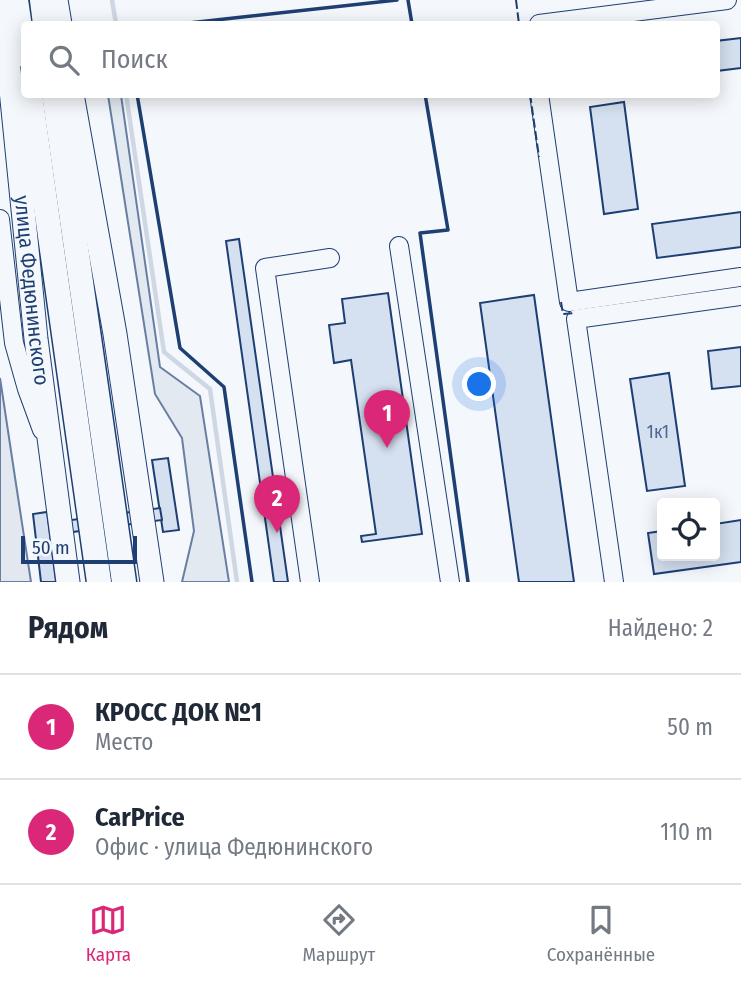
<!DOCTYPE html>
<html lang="ru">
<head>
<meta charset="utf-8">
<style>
	body { margin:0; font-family:"Fira Sans Condensed",sans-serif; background:#f2f2f3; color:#1f2937 }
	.controls { position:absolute; right:21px; bottom:21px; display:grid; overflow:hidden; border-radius:7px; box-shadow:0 4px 18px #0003 }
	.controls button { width:63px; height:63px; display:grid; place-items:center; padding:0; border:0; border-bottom:2px solid #e0e1e3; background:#fff; color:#1f2937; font:35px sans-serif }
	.scale { position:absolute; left:21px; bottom:18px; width:116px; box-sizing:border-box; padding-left:7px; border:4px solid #1d3f73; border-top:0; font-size:19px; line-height:24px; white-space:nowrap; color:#1d3f73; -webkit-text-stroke:5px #f4f7fb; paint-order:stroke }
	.you { position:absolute; left:480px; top:385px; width:24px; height:24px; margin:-18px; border:5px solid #fff; border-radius:50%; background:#1a73e8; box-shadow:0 0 0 10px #1a73e833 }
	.badge { display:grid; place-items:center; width:46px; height:46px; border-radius:50%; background:#db2777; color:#fff; font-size:23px; font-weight:700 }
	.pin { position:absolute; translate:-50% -58px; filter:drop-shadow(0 2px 4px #0008) }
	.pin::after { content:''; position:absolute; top:37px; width:24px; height:21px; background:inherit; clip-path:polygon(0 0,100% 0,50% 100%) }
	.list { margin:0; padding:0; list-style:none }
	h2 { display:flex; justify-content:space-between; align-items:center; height:91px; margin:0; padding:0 28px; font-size:30px }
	h2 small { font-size:23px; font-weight:400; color:#747a83 }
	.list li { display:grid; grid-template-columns:46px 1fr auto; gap:21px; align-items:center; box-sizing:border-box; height:105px; padding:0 28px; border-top:2px solid #e0e1e3 }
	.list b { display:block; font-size:26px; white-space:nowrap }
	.list p { margin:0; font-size:23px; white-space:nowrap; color:#747a83 }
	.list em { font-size:23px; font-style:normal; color:#747a83 }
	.icon { flex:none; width:38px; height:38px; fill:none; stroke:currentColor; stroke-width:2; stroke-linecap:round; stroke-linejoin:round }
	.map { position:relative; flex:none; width:741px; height:582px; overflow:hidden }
	.search { position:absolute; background:#fff; box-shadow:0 4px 18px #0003; left:21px; right:21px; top:21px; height:77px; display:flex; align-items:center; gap:18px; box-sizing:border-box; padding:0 24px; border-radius:7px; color:#747a83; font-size:26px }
	.sheet { height:301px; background:#fff }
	nav { display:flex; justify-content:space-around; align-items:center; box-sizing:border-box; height:98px; border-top:2px solid #e0e1e3; background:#fff; font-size:19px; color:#747a83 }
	nav a { display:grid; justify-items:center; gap:4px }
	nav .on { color:#db2777 }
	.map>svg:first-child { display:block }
	.green { fill:#e3e9f0; stroke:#687fa3; stroke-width:2 }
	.parking { fill:#e3e8f0; stroke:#687fa3; stroke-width:2 }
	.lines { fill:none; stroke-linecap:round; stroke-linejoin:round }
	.stream { stroke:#cfd7e4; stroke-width:4.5 }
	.building { fill:#d5e0f0; stroke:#1d3f73; stroke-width:2 }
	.minor-casing { stroke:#1d3f73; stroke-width:20 }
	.major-casing { stroke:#1d3f73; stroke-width:25 }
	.highway-casing { stroke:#1d3f73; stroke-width:27 }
	.minor { stroke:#f4f7fb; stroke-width:18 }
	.major { stroke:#f4f7fb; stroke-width:23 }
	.highway { stroke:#f4f7fb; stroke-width:24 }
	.fence { stroke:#1d3f73; stroke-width:2; stroke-dasharray:9 3.5; stroke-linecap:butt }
	.wall { stroke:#1d3f73; stroke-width:3.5 }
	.labels { text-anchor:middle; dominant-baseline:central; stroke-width:5; stroke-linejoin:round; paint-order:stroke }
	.number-label { font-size:18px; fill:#4b6792 }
	.street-label { font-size:21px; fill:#1d3f73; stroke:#f4f7fb }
</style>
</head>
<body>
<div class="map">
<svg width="741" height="582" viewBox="0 0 741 582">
	<rect width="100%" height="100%" fill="#f4f7fb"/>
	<polygon class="green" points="108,95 121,95 160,367 200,396 229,582 182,582 194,531 182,438 155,394"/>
	<polygon class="parking" points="0,378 16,484 31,582 0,582"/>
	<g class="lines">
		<g class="stream">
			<polyline points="112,0 116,24"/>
			<polyline points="126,94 164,352 210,389 237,582"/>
		</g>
	</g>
	<g class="building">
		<polygon points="741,38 741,68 716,71 716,41"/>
		<polygon points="624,102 638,209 604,214 590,107"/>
		<polygon points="741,212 741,247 657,258 652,224"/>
		<polygon points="239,239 288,582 274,582 226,241"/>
		<polygon points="388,293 422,534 362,542 361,536 376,534 351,360 334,363 329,325 345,323 342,299"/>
		<polygon points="534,295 574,582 519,582 480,303"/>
		<polygon points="741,347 741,386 712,389 708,351"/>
		<polygon points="669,373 685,486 647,491 630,379"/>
		<polygon points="168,458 179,530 163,532 152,460"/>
		<polygon points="160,508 162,520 50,535 49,523"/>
		<polygon points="47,512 56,582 41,582 33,514"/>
		<polygon points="741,520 741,562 654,574 648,533 662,531 662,556 715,556 715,524"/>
	</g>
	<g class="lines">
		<g class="minor-casing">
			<g id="minor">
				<polyline points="539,24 727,0"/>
				<polyline points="539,94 569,302 741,277"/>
				<polyline points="0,219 14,343 27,389 42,430"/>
				<polyline points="399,246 450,582"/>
				<polyline points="310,582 265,268 330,258"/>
				<polyline points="614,582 576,319 741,296"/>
			</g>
		</g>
		<g class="major-casing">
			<g id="major">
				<path id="s1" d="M2,0L36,339L68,582"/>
				<polyline points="56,0 60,24"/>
				<polyline points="72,94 115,334 152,582"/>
			</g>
		</g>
		<g class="highway-casing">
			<g id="highway">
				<polyline points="16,0 24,55"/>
				<polyline points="42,0 45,24"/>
				<polyline points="30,94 99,582"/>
				<polyline points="54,94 124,582"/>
			</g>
		</g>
		<use href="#minor" class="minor"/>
		<use href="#major" class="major"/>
		<use href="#highway" class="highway"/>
		<g class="fence">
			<polyline points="516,0 519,24"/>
			<polyline points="530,94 539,157"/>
			<polyline points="561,302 563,314 575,313"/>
		</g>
		<g class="wall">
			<polyline points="408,0 412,24"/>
			<polyline points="180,24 397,0"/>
			<polyline points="137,94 180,348 224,387 252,582"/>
			<polyline points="425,94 448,230 420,233 468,582"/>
		</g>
	</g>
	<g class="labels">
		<g class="number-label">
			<text x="658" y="432">1к1</text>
		</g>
		<g class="street-label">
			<text stroke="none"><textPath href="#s1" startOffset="292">улица Федюнинского</textPath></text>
		</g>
	</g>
</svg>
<div class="controls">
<button><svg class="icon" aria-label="locate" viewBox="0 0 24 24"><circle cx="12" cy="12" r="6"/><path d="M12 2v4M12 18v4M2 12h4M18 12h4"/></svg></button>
</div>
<div class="scale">50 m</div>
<div class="you"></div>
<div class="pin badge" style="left:387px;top:448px">1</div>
<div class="pin badge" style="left:277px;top:533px">2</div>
<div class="search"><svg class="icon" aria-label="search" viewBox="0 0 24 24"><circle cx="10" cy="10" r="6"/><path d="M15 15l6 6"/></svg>Поиск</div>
</div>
<section class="sheet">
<h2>Рядом<small>Найдено: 2</small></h2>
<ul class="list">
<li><span class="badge">1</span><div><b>КРОСС ДОК №1</b><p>Место</p></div><em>50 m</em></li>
<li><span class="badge">2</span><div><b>CarPrice</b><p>Офис · улица Федюнинского</p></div><em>110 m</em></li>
</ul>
</section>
<nav>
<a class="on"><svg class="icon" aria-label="map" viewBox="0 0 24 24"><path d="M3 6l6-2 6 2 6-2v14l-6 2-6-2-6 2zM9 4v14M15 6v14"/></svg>Карта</a>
<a><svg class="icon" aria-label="directions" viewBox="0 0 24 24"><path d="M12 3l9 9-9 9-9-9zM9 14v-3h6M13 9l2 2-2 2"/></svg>Маршрут</a>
<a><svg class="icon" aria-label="saved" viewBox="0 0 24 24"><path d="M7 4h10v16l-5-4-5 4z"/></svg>Сохранённые</a>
</nav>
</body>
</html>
